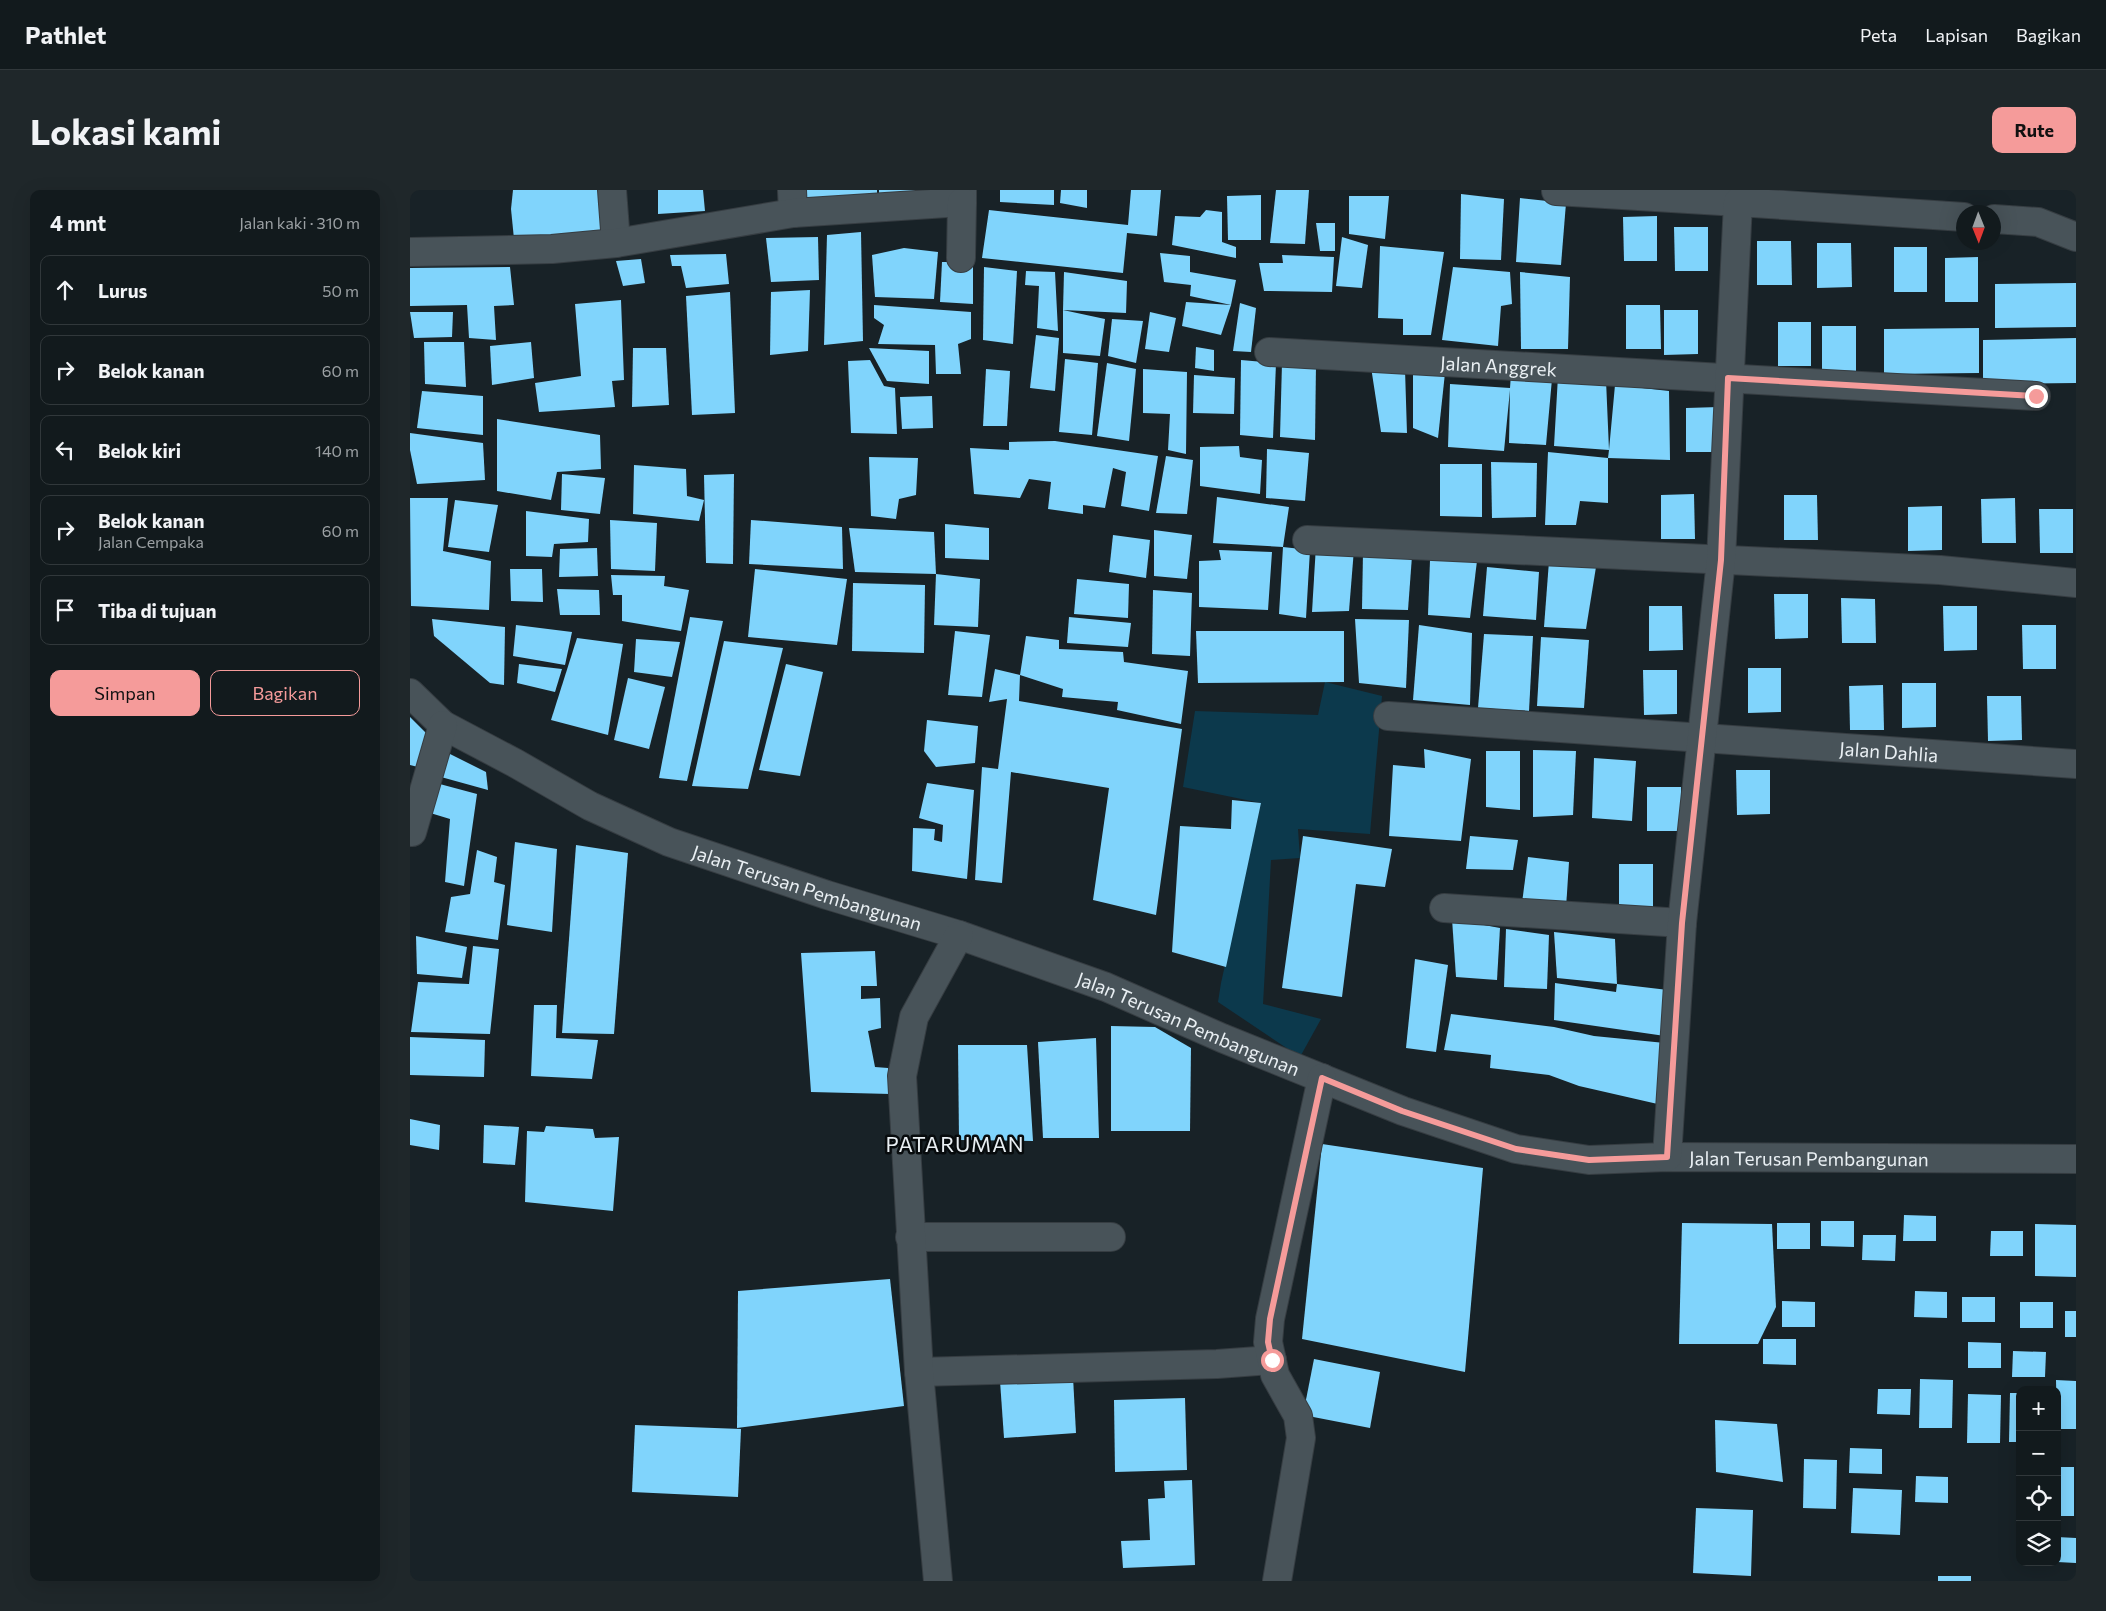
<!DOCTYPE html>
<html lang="id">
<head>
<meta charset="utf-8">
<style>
	body { margin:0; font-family:Commissioner,sans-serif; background:#1f272a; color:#f1f3f6 }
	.controls { position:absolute; right:15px; bottom:15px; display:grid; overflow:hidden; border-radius:10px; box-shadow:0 5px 20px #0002 }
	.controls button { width:45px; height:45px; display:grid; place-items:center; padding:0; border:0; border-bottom:1px solid #31383b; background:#121a1d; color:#f1f3f6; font:25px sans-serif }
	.compass { position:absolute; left:1546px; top:15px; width:45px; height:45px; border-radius:50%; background:#121a1d; box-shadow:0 5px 20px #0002; rotate:179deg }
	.stop { position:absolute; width:15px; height:15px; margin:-11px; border:4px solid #f59b9a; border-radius:50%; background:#fff }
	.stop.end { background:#f59b9a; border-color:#fff; box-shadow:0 1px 5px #0008 }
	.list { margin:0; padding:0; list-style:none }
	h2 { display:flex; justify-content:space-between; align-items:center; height:65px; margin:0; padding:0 20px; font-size:21px }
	h2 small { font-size:16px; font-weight:400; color:#9ca1a4 }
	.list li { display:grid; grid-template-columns:32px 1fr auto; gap:15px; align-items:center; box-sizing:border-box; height:70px; margin:0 10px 10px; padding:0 10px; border:1px solid #31383b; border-radius:10px }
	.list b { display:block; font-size:19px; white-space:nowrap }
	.list p { margin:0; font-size:16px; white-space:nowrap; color:#9ca1a4 }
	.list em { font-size:16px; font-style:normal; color:#9ca1a4 }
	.actions { display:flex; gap:10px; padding:15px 20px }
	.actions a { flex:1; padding:11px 0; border:1px solid #f59b9a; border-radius:10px; text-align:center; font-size:18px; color:#f59b9a }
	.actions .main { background:#f59b9a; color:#111 }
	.icon { flex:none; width:28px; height:28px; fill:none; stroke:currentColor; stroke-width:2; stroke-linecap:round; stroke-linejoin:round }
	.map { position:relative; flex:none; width:1666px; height:1391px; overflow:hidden; border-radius:10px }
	header { display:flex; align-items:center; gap:30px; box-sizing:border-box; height:70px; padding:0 25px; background:#121a1d; border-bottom:1px solid #31383b }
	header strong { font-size:24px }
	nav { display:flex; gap:28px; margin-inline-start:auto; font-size:18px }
	.intro { display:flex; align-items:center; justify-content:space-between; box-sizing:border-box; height:120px; padding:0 30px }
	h1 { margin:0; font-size:35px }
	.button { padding:12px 22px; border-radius:10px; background:#f59b9a; color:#111; font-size:18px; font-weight:700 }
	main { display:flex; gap:30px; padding:0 30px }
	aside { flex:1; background:#121a1d; border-radius:10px; box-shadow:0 5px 20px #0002 }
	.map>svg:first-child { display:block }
	.green { fill:#0c394c }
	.building { fill:#80d4fc }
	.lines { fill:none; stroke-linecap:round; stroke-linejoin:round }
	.minor-casing { stroke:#363d42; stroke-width:30 }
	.minor { stroke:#485359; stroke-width:28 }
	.route { stroke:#f59b9a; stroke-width:6 }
	.labels { text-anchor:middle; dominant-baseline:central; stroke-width:5; stroke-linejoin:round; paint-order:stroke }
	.street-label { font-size:19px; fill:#e9eff3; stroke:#070b0d }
	.quarter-label { font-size:21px; letter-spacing:1px; fill:#e9eff3; stroke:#070b0d }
</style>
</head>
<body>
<header>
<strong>Pathlet</strong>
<nav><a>Peta</a><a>Lapisan</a><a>Bagikan</a></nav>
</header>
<div class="intro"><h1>Lokasi kami</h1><a class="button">Rute</a></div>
<main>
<aside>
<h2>4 mnt<small>Jalan kaki · 310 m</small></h2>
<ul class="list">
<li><svg class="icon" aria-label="ahead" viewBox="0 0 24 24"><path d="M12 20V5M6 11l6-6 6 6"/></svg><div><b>Lurus</b></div><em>50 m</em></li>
<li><svg class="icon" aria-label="right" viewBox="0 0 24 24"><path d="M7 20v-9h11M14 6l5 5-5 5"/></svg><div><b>Belok kanan</b></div><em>60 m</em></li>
<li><svg class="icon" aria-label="left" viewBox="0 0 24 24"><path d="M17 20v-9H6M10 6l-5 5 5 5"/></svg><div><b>Belok kiri</b></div><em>140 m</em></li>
<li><svg class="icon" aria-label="right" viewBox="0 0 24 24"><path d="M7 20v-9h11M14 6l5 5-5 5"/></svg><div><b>Belok kanan</b><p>Jalan Cempaka</p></div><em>60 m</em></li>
<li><svg class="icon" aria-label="arrive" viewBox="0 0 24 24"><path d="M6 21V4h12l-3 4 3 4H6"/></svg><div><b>Tiba di tujuan</b></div></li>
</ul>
<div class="actions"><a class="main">Simpan</a><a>Bagikan</a></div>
</aside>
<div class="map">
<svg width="1666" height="1391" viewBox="0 0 1666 1391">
	<rect width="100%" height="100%" fill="#182227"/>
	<polygon class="green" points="915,492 972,506 960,644 888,639 890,668 861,670 853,814 911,829 890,867 808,812 811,793 851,613 773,597 785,521 908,525"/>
	<g class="building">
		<polygon points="103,0 191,0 192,44 104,49 101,19"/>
		<polygon points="248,0 293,0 295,21 248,24"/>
		<rect x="396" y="0" width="71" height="10"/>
		<rect x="469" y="0" width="51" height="3"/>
		<polygon points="590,0 644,0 644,15 590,12"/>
		<polygon points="651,0 677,0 677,18 650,13"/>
		<polygon points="721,0 751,0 747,46 717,43 713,83 572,68 579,20 718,35"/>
		<polygon points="866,0 899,0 895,54 860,53"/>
		<polygon points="1051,4 1094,9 1091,70 1050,69"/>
		<polygon points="851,5 851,50 818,50 817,6"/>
		<polygon points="939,6 979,6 975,49 939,44"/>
		<polygon points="1110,8 1156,13 1151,75 1106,72"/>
		<polygon points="796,20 812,22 812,52 826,57 826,68 762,55 765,26 790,27"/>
		<polygon points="1247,26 1247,71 1214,71 1213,27"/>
		<polygon points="906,33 925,33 925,61 910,61"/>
		<polygon points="1264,37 1298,37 1298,81 1265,81"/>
		<polygon points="451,42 453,151 414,155 417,45"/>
		<polygon points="408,47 409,90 361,92 356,48"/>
		<polygon points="932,47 958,55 952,98 926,96"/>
		<polygon points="1347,51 1381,51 1382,95 1347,95"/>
		<polygon points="1407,53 1441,53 1442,97 1407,98"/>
		<polygon points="970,56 1034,62 1021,145 993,145 993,129 968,128"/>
		<rect x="1484" y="57" width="33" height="45"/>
		<polygon points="494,58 528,62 524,109 465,107 462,65"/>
		<polygon points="750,63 780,66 780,82 826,90 821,115 780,106 781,95 754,92"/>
		<polygon points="316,64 319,94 276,98 271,76 262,76 260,65"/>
		<polygon points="872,65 924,67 922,102 854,101 849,73 873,73"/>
		<polygon points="1568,67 1568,112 1535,112 1535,68"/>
		<polygon points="231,69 235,93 213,96 206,71"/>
		<polygon points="532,72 563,72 563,114 530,112"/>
		<polygon points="100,77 104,115 84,116 86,150 59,148 57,115 0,116 0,78"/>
		<polygon points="574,77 607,81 603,154 573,150"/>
		<polygon points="1043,77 1100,82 1102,114 1091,116 1088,156 1032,150"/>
		<polygon points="616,81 645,82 648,141 627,138 629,96 615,95"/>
		<polygon points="654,82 717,91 716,123 653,120"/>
		<polygon points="1110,82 1160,87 1158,159 1111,159"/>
		<polygon points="1666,93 1666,137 1585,138 1585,94"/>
		<polygon points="400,100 398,161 360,165 361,102"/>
		<polygon points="320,102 325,223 282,225 276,106"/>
		<polygon points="211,110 214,190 202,191 205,217 129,222 125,193 171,186 165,114"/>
		<polygon points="776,112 821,115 811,145 772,136"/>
		<polygon points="830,113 846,118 841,162 823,161"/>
		<polygon points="464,115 561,122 561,149 548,154 551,184 526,184 525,155 468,154 474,135 464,128"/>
		<polygon points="1216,115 1250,115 1251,159 1216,159"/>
		<polygon points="653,120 695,129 690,166 653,163"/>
		<polygon points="1254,120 1288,120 1288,164 1254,165"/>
		<polygon points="0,122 43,122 42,147 4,148"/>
		<polygon points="740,122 766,128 759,162 735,159"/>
		<polygon points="702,129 733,131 726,173 698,166"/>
		<rect x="1368" y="132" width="33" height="44"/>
		<polygon points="1412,136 1446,136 1446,181 1412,180"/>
		<polygon points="1569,138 1569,183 1474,184 1474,139"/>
		<polygon points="626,145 649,148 645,201 620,198"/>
		<polygon points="1666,148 1666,193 1573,194 1573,150"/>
		<polygon points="14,152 54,152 56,197 15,194"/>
		<polygon points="121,152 124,188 82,195 80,156"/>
		<polygon points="786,157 804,160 804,181 785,178"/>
		<polygon points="223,158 256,158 259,215 222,217"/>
		<polygon points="459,158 519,161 519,194 477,191"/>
		<polygon points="655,169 688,173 682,245 649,242"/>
		<polygon points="460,170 474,196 485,198 487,244 441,243 438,171"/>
		<polygon points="831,170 866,173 863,248 830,245"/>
		<polygon points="697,173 726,179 719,251 687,246"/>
		<polygon points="872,173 906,174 905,250 870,247"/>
		<polygon points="961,177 995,180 997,243 971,242"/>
		<polygon points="1003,178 1035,183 1028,248 1003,238"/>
		<polygon points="576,179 600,181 597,236 573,236"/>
		<polygon points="733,179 777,182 776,264 758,260 760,224 733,223"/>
		<polygon points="1101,184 1142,189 1136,255 1099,253 1100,200 1094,261 1038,257 1040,194 1100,198"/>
		<polygon points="784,185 825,188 824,224 783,223"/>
		<polygon points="1148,186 1196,190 1199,260 1205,195 1259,201 1260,270 1198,268 1199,260 1144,256"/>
		<polygon points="12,201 73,206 73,245 7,238"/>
		<polygon points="522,206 523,238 492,239 490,207"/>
		<polygon points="1309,217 1310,262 1276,262 1276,218"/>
		<polygon points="87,229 190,245 191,279 147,282 141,310 87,301"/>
		<polygon points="0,243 73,253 75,290 7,294 0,260"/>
		<polygon points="645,251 748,266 739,321 711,316 716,282 703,278 695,318 673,315 673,324 638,319 641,292 619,289 610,308 564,304 560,258 599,260 599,252"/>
		<polygon points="829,256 830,267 852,270 850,304 790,296 790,257"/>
		<polygon points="857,259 899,263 895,311 856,308"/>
		<polygon points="1138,262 1198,268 1198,313 1170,311 1166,335 1135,335"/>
		<polygon points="756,266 783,270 777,324 746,323"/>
		<polygon points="459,267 508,268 506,305 489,309 486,329 461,326"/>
		<polygon points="1081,272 1127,273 1126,327 1082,328"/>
		<polygon points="1030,274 1072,274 1072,327 1030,326"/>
		<polygon points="224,275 276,279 277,306 294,310 289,331 223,324"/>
		<polygon points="152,284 195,288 190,324 151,320"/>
		<polygon points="324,284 323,374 296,373 294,285"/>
		<polygon points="1284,304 1285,349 1251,349 1251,305"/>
		<polygon points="1374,305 1407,305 1408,350 1374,350"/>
		<polygon points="807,307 879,317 873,357 900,360 896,428 869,424 873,357 803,353"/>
		<polygon points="0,308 38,308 33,361 81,371 79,420 1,416"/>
		<polygon points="1605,308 1606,353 1572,353 1571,309"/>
		<polygon points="45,310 88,315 79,362 38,357"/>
		<polygon points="1532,316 1532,360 1498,361 1498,317"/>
		<polygon points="1629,319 1663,319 1663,363 1630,363"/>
		<polygon points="116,321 179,329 178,352 144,354 142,367 116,366"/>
		<polygon points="200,330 247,333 245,381 201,379"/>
		<polygon points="341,330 432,337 433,379 339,374"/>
		<polygon points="535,334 579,338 579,370 535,368"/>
		<polygon points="439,338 524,342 526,384 445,382"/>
		<polygon points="744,340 782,345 777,389 744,386"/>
		<polygon points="703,345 740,350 736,388 699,382"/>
		<polygon points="906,355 944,359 939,421 902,422"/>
		<polygon points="187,358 188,386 149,387 150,359"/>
		<polygon points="809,360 862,362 858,420 789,417 789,371 811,370"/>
		<polygon points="953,362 1002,366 998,420 952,419"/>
		<polygon points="1020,370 1067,371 1060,428 1018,425"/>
		<polygon points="1139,371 1186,377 1176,439 1134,437"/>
		<polygon points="1077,377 1129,382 1126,430 1073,426"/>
		<polygon points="100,379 132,379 133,412 101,411"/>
		<polygon points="345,379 437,389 427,455 338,447"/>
		<polygon points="526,384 570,389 568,437 524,435"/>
		<polygon points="201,385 255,386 254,396 279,400 271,441 212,431 212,405 203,405"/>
		<polygon points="667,389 719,394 718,428 664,424"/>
		<polygon points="443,393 515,395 514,463 442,461"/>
		<polygon points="147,399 189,400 190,425 150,425"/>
		<polygon points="743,400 782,403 780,466 742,464"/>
		<polygon points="1364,404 1398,404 1398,448 1365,449"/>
		<polygon points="1431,408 1465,409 1466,453 1432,453"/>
		<polygon points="1239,416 1272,416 1273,460 1239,461"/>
		<polygon points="1533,416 1567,416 1567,460 1534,461"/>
		<polygon points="280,427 313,431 277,591 249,588"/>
		<polygon points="659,427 721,433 718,457 657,453"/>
		<polygon points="22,429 95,437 94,495 80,493 24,446"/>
		<polygon points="945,429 999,430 996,498 949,493"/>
		<polygon points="106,435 162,442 155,475 103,466"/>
		<polygon points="1009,435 1062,443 1060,515 1003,510"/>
		<polygon points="1612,435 1646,435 1646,479 1613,479"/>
		<polygon points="545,441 580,445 572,507 538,505"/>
		<polygon points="786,441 934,441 934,492 788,493"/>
		<polygon points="1074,444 1123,446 1119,521 1068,518"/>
		<polygon points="616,446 649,450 649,459 713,462 714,472 778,481 771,534 707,520 708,512 652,507 653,499 610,485"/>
		<polygon points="1131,447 1179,450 1174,518 1127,516"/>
		<polygon points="167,448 213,454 198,545 141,530"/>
		<polygon points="226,449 270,452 262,487 224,482"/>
		<polygon points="314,451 373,458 338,599 282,596"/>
		<polygon points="109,474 152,479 145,502 107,493"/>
		<polygon points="376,474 413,482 390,586 349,580"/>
		<polygon points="1338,478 1371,478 1371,522 1338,523"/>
		<polygon points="585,479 610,485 609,511 772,539 746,725 683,710 699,598 601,582 592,693 565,690 572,577 588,579 597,509 579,512"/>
		<polygon points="1233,480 1267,480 1267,524 1234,525"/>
		<polygon points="218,488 255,497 239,559 204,550"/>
		<polygon points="1492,493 1526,493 1526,537 1492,538"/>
		<polygon points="1473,495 1474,540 1440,540 1439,496"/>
		<polygon points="1577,506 1611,506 1612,550 1578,551"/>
		<polygon points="0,527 18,545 8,577 0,575"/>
		<polygon points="517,530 568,536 565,573 526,577 514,561"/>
		<polygon points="1014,559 1061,569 1051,651 979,646 983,575 1015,578"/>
		<polygon points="1123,560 1166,561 1163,625 1123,627"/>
		<polygon points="34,561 76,582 78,600 31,587"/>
		<polygon points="1076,561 1110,561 1110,620 1076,617"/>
		<polygon points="1184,568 1226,571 1222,631 1182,628"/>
		<polygon points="1326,580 1360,580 1360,624 1327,625"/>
		<polygon points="26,593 67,604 54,696 35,692 40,629 17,622"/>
		<polygon points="517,593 564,600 557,689 502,681 503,638 525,639 524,650 532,652 533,635 509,628"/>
		<rect x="1237" y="597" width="34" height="44"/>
		<polygon points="822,610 851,613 816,777 762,762 770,636 821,639"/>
		<polygon points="893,646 982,659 975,697 946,694 932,807 872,798"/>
		<polygon points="1060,646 1108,650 1103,680 1056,679"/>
		<polygon points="105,652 147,659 142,742 97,735"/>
		<polygon points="166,655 218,663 204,844 152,843"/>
		<polygon points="67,660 87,667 84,692 95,695 88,750 35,742 41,707 60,704"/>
		<polygon points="1118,667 1159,672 1156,718 1112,713"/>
		<rect x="1209" y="674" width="34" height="44"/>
		<polygon points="1042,729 1090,738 1087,790 1046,787"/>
		<polygon points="1096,739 1139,745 1137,799 1094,797"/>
		<polygon points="1144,742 1205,749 1207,794 1147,788"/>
		<polygon points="6,746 57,757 52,788 7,784"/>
		<polygon points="63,756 89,759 80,844 1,842 8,792 59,794"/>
		<polygon points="465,761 467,796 451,796 451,809 470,808 471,838 458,841 465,877 478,878 481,904 401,902 391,763"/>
		<polygon points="1005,769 1038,775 1026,862 996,858"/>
		<polygon points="1145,793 1206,802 1207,794 1258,800 1255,846 1144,830"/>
		<polygon points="124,815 147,815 146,848 188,850 182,889 121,886"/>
		<polygon points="1041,824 1144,837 1184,846 1255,853 1252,915 1169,896 1139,885 1080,878 1081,865 1034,860"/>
		<polygon points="701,836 745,837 781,858 780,941 701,941"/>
		<polygon points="0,847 75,850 74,887 0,885"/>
		<polygon points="686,848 689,948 633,948 628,852"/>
		<polygon points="548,855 617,855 623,951 549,950"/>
		<polygon points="0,929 30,935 29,960 0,955"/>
		<polygon points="74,935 109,937 105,975 73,973"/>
		<polygon points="136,936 183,939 185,948 209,947 203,1021 115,1012 117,941 134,942"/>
		<polygon points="912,954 1073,978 1055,1182 892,1149"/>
		<polygon points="1494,1025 1526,1026 1526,1051 1493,1051"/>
		<polygon points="1411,1031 1444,1031 1444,1057 1411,1056"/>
		<polygon points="1272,1033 1362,1034 1366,1117 1348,1154 1269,1154"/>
		<rect x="1367" y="1033" width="33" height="26"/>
		<polygon points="1625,1034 1666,1035 1666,1087 1625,1086"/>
		<polygon points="1581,1041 1613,1041 1613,1066 1580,1066"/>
		<polygon points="1453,1045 1486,1045 1485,1071 1452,1070"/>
		<polygon points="480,1089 494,1216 327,1238 328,1101"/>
		<polygon points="1505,1101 1537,1102 1537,1128 1504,1127"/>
		<rect x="1552" y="1107" width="33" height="25"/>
		<polygon points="1372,1111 1405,1112 1405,1137 1372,1137"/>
		<rect x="1610" y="1112" width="33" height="26"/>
		<rect x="1655" y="1121" width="11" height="26"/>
		<polygon points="1353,1149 1386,1149 1386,1175 1353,1174"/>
		<polygon points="1558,1152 1591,1153 1591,1178 1558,1178"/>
		<polygon points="1603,1161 1636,1162 1635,1187 1602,1187"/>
		<polygon points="904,1169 970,1182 960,1238 893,1225"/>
		<polygon points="663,1187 666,1243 594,1248 590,1191"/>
		<polygon points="1510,1189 1543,1190 1542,1238 1509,1238"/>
		<polygon points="1646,1190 1666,1191 1666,1239 1647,1239"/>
		<polygon points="1468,1199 1501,1199 1500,1225 1467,1224"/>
		<polygon points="1600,1203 1610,1203 1610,1252 1599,1252"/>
		<polygon points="1558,1204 1591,1205 1590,1253 1557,1253"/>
		<polygon points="775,1208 777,1280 705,1282 704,1210"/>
		<polygon points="1305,1230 1367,1234 1373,1292 1306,1282"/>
		<polygon points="225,1235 331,1239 328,1307 222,1302"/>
		<polygon points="1440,1258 1472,1259 1472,1284 1439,1283"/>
		<polygon points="1394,1269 1427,1270 1426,1319 1393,1318"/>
		<rect x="1647" y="1277" width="17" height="49"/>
		<polygon points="1506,1286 1538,1287 1538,1313 1505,1312"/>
		<polygon points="782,1290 785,1375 713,1378 711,1351 740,1350 738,1309 755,1308 754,1291"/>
		<polygon points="1443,1298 1492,1300 1490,1345 1441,1343"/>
		<polygon points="1286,1318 1343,1320 1341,1386 1283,1383"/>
		<polygon points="1647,1347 1666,1348 1666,1373 1647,1372"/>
		<rect x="1528" y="1386" width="33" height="5"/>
	</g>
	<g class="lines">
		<g class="minor-casing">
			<g id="minor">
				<polyline points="202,0 206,53"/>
				<polyline points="382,0 383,23"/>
				<polyline points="1146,1 1328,12"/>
				<polyline points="1584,29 1628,32 1666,47"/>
				<polyline points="0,62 142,59 206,53 383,23 552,12 552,0"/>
				<polyline points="551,68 552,12"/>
				<path id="s1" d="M859,162L1626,206"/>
				<polyline points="897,350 1530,380 1666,393"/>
				<path id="s2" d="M0,503L33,535L105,573L180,616L259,652L417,705L549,745L696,797L812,848L993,921L1106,959L1179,970L1257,967L1666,969"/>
				<path id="s3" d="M978,526L1666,574"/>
				<polyline points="2,642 33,535"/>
				<polyline points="1034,718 1272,733"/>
				<polyline points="1257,967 1272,733 1311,370 1328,12 1554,27"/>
				<polyline points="500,1047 701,1047"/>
				<polyline points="509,1182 807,1174 862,1170"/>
				<polyline points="528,1391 509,1182 492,886 504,827 549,745"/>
				<polyline points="867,1391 891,1248 888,1226 865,1185 858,1152 860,1129 912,888"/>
			</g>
		</g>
		<use href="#minor" class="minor"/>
	</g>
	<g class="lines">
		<polyline class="route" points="862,1170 858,1152 860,1129 912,888 992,921 1106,959 1179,970 1257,967 1272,733 1311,370 1318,188 1626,206"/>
	</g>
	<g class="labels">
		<g class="street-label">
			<text stroke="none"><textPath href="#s1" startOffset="230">Jalan Anggrek</textPath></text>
			<text stroke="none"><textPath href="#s3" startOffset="502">Jalan Dahlia</textPath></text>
			<text stroke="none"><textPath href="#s2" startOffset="446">Jalan Terusan Pembangunan</textPath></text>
			<text stroke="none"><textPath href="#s2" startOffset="851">Jalan Terusan Pembangunan</textPath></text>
			<text stroke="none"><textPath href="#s2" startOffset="1496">Jalan Terusan Pembangunan</textPath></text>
		</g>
		<g class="quarter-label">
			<text x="545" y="953">PATARUMAN</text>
		</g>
	</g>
</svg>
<div class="controls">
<button>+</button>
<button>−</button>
<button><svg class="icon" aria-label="locate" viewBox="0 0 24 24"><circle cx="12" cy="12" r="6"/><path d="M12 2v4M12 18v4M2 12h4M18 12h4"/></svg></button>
<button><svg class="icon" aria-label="layers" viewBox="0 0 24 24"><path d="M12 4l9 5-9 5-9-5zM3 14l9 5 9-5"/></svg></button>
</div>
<svg class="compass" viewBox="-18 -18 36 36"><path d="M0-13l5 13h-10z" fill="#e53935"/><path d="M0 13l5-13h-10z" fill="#9ca1a4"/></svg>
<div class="stop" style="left:862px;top:1170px"></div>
<div class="stop end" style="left:1626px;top:206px"></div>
</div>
</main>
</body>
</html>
